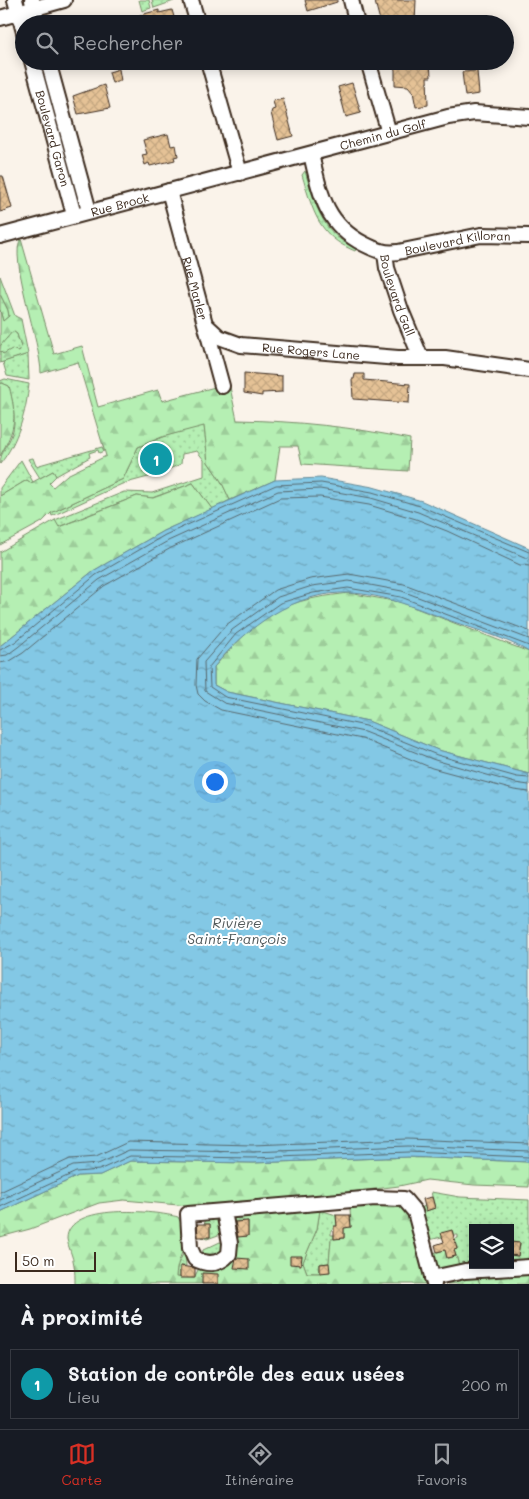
<!DOCTYPE html>
<html lang="fr">
<head>
<meta charset="utf-8">
<style>
	body { margin:0; font-family:Mali,sans-serif; background:#20242c; color:#f1f3f6 }
	.controls { position:absolute; right:15px; bottom:15px; display:grid; overflow:hidden; border-radius:0px; box-shadow:0 2px 12px #0003 }
	.controls button { width:45px; height:45px; display:grid; place-items:center; padding:0; border:0; border-bottom:1px solid #363941; background:#171b24; color:#f1f3f6; font:25px sans-serif }
	.scale { position:absolute; left:15px; bottom:12px; width:81px; box-sizing:border-box; padding-left:5px; border:2px solid #3b2a1e; border-top:0; font-size:14px; line-height:18px; white-space:nowrap; color:#3b2a1e; -webkit-text-stroke:4px #fff; paint-order:stroke }
	.you { position:absolute; left:214px; top:781px; width:18px; height:18px; margin:-12px; border:4px solid #fff; border-radius:50%; background:#1a73e8; box-shadow:0 0 0 8px #1a73e833 }
	.badge { display:grid; place-items:center; width:32px; height:32px; border-radius:50%; background:#d93025; color:#fff; font-size:16px; font-weight:700 }
	.pin { position:absolute; translate:-50% -50%; border:2px solid #fff; box-shadow:0 1px 5px #0006 }
	.list { margin:0; padding:0; list-style:none }
	h2 { display:flex; justify-content:space-between; align-items:center; height:65px; margin:0; padding:0 20px; font-size:21px }
	h2 small { font-size:16px; font-weight:400; color:#9ea1a6 }
	.list li { display:grid; grid-template-columns:32px 1fr auto; gap:15px; align-items:center; box-sizing:border-box; height:70px; margin:0 10px 10px; padding:0 10px; border:1px solid #363941; border-radius:0px }
	.list b { display:block; font-size:19px; white-space:nowrap }
	.list p { margin:0; font-size:16px; white-space:nowrap; color:#9ea1a6 }
	.list em { font-size:16px; font-style:normal; color:#9ea1a6 }
	.icon { flex:none; width:28px; height:28px; fill:none; stroke:currentColor; stroke-width:2; stroke-linecap:round; stroke-linejoin:round }
	.map { position:relative; flex:none; width:529px; height:1284px; overflow:hidden }
	.search { position:absolute; background:#171b24; box-shadow:0 2px 12px #0003; left:15px; right:15px; top:15px; height:55px; display:flex; align-items:center; gap:12px; box-sizing:border-box; padding:0 18px; border-radius:28px; color:#9ea1a6; font-size:19px }
	.sheet { height:145px; background:#171b24 }
	nav { display:flex; justify-content:space-around; align-items:center; box-sizing:border-box; height:70px; border-top:1px solid #363941; background:#171b24; font-size:14px; color:#9ea1a6 }
	nav a { display:grid; justify-items:center; gap:2px }
	nav .on { color:#d93025 }
	.map>svg:first-child { display:block }
	.grass { fill:url(#grass-dots); stroke:#788c68 }
	.forest { fill:url(#forest-firs); stroke:#788c68 }
	.water { fill:url(#water-ripples); stroke:#668995 }
	.lines { fill:none; stroke-linecap:round; stroke-linejoin:round }
	.shore { stroke:#58696e; stroke-width:1 }
	.building { fill:url(#building-cross-hatch); stroke:#3b2a1e }
	.minor-casing { stroke:#3b2a1e; stroke-width:18 }
	.minor { stroke:#fff; stroke-width:14 }
	.labels { text-anchor:middle; dominant-baseline:central; stroke-width:4; stroke-linejoin:round; paint-order:stroke }
	.street-label { font-size:12px; fill:#3b2a1e; stroke:#fff }
	.water-label { font-size:14px; font-style:italic; fill:#51595a; stroke:#fff }
</style>
</head>
<body>
<div class="map">
<svg width="529" height="1284" viewBox="0 0 529 1284">
	<defs>
		<pattern id="grass-dots" width="8" height="8" patternUnits="userSpaceOnUse" patternTransform="scale(1.25)"><rect width="8" height="8" fill="#b5efb3"/><path d="M2 2h.1M6 6h.1" fill="none" stroke="#9dcd9a" stroke-width="1.8" stroke-linecap="round"/></pattern>
		<pattern id="forest-firs" width="22" height="20" patternUnits="userSpaceOnUse" patternTransform="scale(1.25)"><rect width="22" height="20" fill="#b5efb3"/><path d="M5 1l3.5 6h-7zM16 11l3.5 6h-7z" fill="#9dcd9a"/></pattern>
		<pattern id="water-ripples" width="26" height="14" patternUnits="userSpaceOnUse" patternTransform="scale(1.25)"><rect width="26" height="14" fill="#83c8e5"/><path d="M2 4q2-2 4 0t4 0M15 11q2-2 4 0t4 0" fill="none" stroke="#6ca3b9"/></pattern>
		<pattern id="building-cross-hatch" width="8" height="8" patternUnits="userSpaceOnUse" patternTransform="scale(1.25)"><rect width="8" height="8" fill="#e5c296"/><path d="M0 0l8 8M0 8l8-8" fill="none" stroke="#c5a781"/></pattern>
	</defs>
	<rect width="100%" height="100%" fill="#faf3ea"/>
	<filter id="ink" filterUnits="userSpaceOnUse"><feTurbulence type="fractalNoise" baseFrequency=".02" numOctaves="2"/><feDisplacementMap in="SourceGraphic" scale="10" xChannelSelector="R" yChannelSelector="G"/><feConvolveMatrix kernelMatrix="1 2 1 2 8 2 1 2 1" color-interpolation-filters="sRGB"/></filter>
	<g filter="url(#ink)">
		<g class="grass">
			<polygon points="139,0 149,0 151,8 142,11"/>
			<polygon points="152,0 174,0 174,1 154,8"/>
			<polygon points="37,61 44,61 75,185 73,186"/>
			<path d="M305,171C316,206 321,232 356,249L355,251C318,236 313,211 302,175Z"/>
			<polygon points="0,294 8,310 9,316 3,321 0,310"/>
			<polygon points="13,331 17,334 21,347 20,352 3,354 0,351 1,343"/>
			<polygon points="28,354 29,380 7,376 3,362"/>
			<path d="M5,379L29,384C26,412 18,442 0,464C0,452 8,446 12,434C17,420 12,400 9,386L2,383L0,384V381Z"/>
			<polygon points="204,425 208,462 221,481 230,500 212,509 193,483 152,498 137,496 58,527 55,520 124,492 152,493 204,476 204,460 197,451 182,454 181,464 169,469 164,458 166,453 165,450 160,448 156,451 155,456 145,460 152,476 122,484 52,516 51,513 123,479 138,447 162,437"/>
			<polygon points="102,447 104,451 99,453 98,450 89,453 90,457 56,476 53,471 40,478 28,459 33,458 36,466"/>
			<polygon points="21,460 33,482 31,483 27,480 0,496 0,488"/>
			<polygon points="431,1192 460,1197 529,1200 529,1259 510,1262 510,1255 518,1256 520,1243 510,1242 510,1228 473,1228 473,1264 459,1265 454,1250 457,1249 457,1247 453,1244 456,1243 455,1239 458,1238 458,1235 454,1235 452,1231 442,1237 429,1240 421,1208 425,1206 426,1211 435,1208"/>
			<polygon points="320,1210 336,1215 337,1226 331,1230 331,1235 334,1235 334,1239 331,1240 329,1263 320,1273 307,1273 303,1262 317,1229"/>
			<polygon points="217,1218 220,1220 223,1230 221,1234 207,1239 202,1237 210,1237 210,1224 204,1224 206,1220"/>
			<polygon points="220,1242 225,1244 226,1249 217,1260 202,1255 203,1250"/>
			<polygon points="185,1250 186,1266 180,1266 180,1278 176,1277 177,1266"/>
			<polygon points="477,1275 480,1284 442,1284 440,1281"/>
		</g>
		<g class="forest">
			<path d="M21,239L54,354L82,346L98,407L158,390L162,401L215,387L216,391L230,387L237,420C296,421 353,427 410,439L408,471L302,464L298,446H280L275,480L230,500L221,481L208,462L204,426L162,437L138,447L123,479L51,513L42,522L0,545V496L27,480L31,483L53,471L56,476L49,483L53,487L67,475L106,456L78,362L41,373C41,345 8,255 21,239Z"/>
			<polygon points="0,276 15,316 21,319 28,354 0,363 0,351 3,354 12,349 19,352 21,347 17,334 13,331 0,346 0,310 3,321 9,316 8,310 0,294"/>
			<path d="M2,383L9,386C17,417 16,428 0,456V384Z"/>
			<polygon points="193,483 212,509 163,531 93,571 0,646 0,552 55,520 59,527 137,496 153,498"/>
			<path d="M349,593L400,602L529,652V774L438,750L368,721L227,692L214,685V667C233,646 258,618 285,607C305,598 327,596 349,593Z"/>
			<polygon points="408,1157 529,1162 529,1187 474,1185 427,1180 399,1186 302,1198 189,1206 124,1200 99,1203 30,1229 0,1237 0,1212 78,1176 100,1175 130,1161 253,1163"/>
			<path d="M393,1203H402L407,1211L429,1284H75C75,1278 75,1271 74,1265C73,1256 68,1247 67,1239C67,1202 157,1211 178,1217C194,1245 177,1252 176,1277L194,1278L199,1268C215,1269 225,1266 236,1253L233,1237L248,1236V1221L233,1222L235,1216L320,1210L317,1229L303,1262L307,1273H320V1264L329,1263L331,1239L344,1238V1228L351,1227L350,1208Z"/>
			<polygon points="445,1250 447,1258 456,1256 459,1265 438,1269 433,1253"/>
			<polygon points="529,1272 529,1284 480,1284 477,1275"/>
		</g>
		<path class="water" d="M321,478L373,487L422,501L529,548V652C506,638 477,630 451,621C419,609 384,594 349,593C294,591 247,627 214,667V685L227,692L368,721L438,750L529,774V1162L408,1157L253,1163L130,1161L100,1175L78,1176L0,1212V646L93,571L163,531L275,480Z"/>
		<g class="lines">
			<g class="shore">
				<polyline points="529,631 404,584 349,574 310,579 275,590 226,625 197,659 196,685 198,694 205,701 221,710 362,739 432,768 514,790 529,792"/>
				<polyline points="529,639 402,591 349,581 312,586 278,597 232,630 204,662 205,691 224,703 364,732 435,760 515,783 529,785"/>
				<polyline points="529,646 401,597 348,588 313,593 280,603 236,634 209,667 210,687 225,697 366,726 437,755 517,777 529,778"/>
				<polyline points="0,650 15,642 96,575 165,535 276,485 321,483 372,492 420,506 529,552"/>
				<polyline points="0,656 7,655 18,647 99,580 168,541 278,491 320,489 371,498 418,512 529,559"/>
				<polyline points="0,663 10,661 23,653 104,586 171,548 280,498 320,497 369,505 416,519 447,531 520,565 529,566"/>
				<polyline points="0,1192 70,1159 96,1157 128,1142 252,1145 408,1139 529,1144"/>
				<polyline points="0,1200 73,1166 98,1164 129,1150 252,1152 408,1146 529,1151"/>
				<polyline points="0,1207 76,1172 99,1170 130,1156 253,1158 408,1152 529,1157"/>
			</g>
		</g>
		<g class="building">
			<polygon points="305,0 337,0 337,2 308,11"/>
			<polygon points="392,0 416,0 415,24 381,24 375,2"/>
			<polygon points="159,10 159,13 172,10 176,24 118,24 118,21"/>
			<polygon points="393,61 430,61 431,77 427,77 428,105 416,107 413,92 408,86 395,85 395,70"/>
			<polygon points="119,69 121,81 112,83 109,72"/>
			<polygon points="477,71 479,94 465,96 462,72"/>
			<polygon points="352,83 361,113 346,117 338,87"/>
			<polygon points="104,85 110,108 78,114 73,96"/>
			<polygon points="283,99 293,136 278,140 271,113 272,110 275,109 273,101"/>
			<polygon points="168,134 171,146 176,145 178,156 174,157 175,160 150,166 149,163 145,165 142,155 147,154 143,140"/>
			<polygon points="0,176 3,176 12,208 0,212"/>
			<polygon points="244,373 282,376 282,392 262,393 262,396 244,393"/>
			<polygon points="355,374 364,374 364,380 410,384 409,403 353,399 352,379 354,379"/>
			<polygon points="163,448 166,453 165,460 167,464 151,472 145,460 154,456 157,449"/>
			<polygon points="432,1197 435,1208 426,1211 423,1199"/>
			<polygon points="336,1215 350,1215 351,1227 344,1228 344,1238 334,1239 334,1226 337,1226"/>
			<polygon points="248,1221 248,1236 238,1237 235,1222"/>
			<polygon points="197,1224 210,1224 210,1237 198,1237"/>
			<polygon points="452,1230 457,1249 454,1250 456,1256 447,1258 445,1250 437,1252 435,1245 444,1242 441,1233"/>
			<polygon points="510,1242 520,1243 518,1256 510,1255"/>
			<polygon points="290,1256 302,1256 301,1265 290,1264"/>
			<polygon points="236,1258 249,1259 249,1269 234,1268"/>
			<polygon points="329,1263 330,1272 320,1273 320,1264"/>
			<polygon points="180,1266 195,1268 195,1278 180,1278"/>
			<polygon points="202,1273 218,1274 218,1284 202,1284"/>
		</g>
		<g class="lines">
			<g class="minor-casing">
				<g id="minor">
					<polyline points="15,0 24,32"/>
					<polyline points="32,0 38,24"/>
					<polyline points="191,0 198,24"/>
					<polyline points="351,0 357,24"/>
					<polyline points="0,18 64,0"/>
					<path id="s1" d="M32,61L74,215"/>
					<polyline points="48,61 89,211"/>
					<polyline points="208,61 240,173"/>
					<polyline points="368,61 389,133"/>
					<path id="s2" d="M311,154C320,193 325,224 364,244C376,250 385,254 398,252L481,235L529,236"/>
					<path id="s3" d="M169,191L222,386"/>
					<path id="s4" d="M0,236L448,117L474,113L529,117"/>
					<path id="s5" d="M385,253L387,268L401,310L421,358"/>
					<path id="s6" d="M207,326L219,337L241,345L398,358H445L529,370"/>
					<path d="M224,1212L230,1243L229,1254C219,1265 207,1265 195,1259L190,1248L188,1214L375,1198L404,1199L415,1212L434,1284"/>
					<polyline points="432,1278 465,1271 529,1267"/>
				</g>
			</g>
			<use href="#minor" class="minor"/>
		</g>
	</g>
	<g class="labels">
		<g class="street-label">
			<text stroke="none"><textPath href="#s4" startOffset="396">Chemin du Golf</textPath></text>
			<text stroke="none"><textPath href="#s1" startOffset="80">Boulevard Garon</textPath></text>
			<text stroke="none"><textPath href="#s4" startOffset="124">Rue Brock</textPath></text>
			<text stroke="none"><textPath href="#s2" startOffset="205">Boulevard Killoran</textPath></text>
			<text stroke="none"><textPath href="#s3" startOffset="101">Rue Marler</textPath></text>
			<text stroke="none"><textPath href="#s5" startOffset="44">Boulevard Gall</textPath></text>
			<text stroke="none"><textPath href="#s6" startOffset="110">Rue Rogers Lane</textPath></text>
		</g>
		<g class="water-label">
			<text x="237" y="922">Rivière<tspan x="237" dy="16">Saint-François</tspan></text>
		</g>
	</g>
</svg>
<div class="controls">
<button><svg class="icon" aria-label="layers" viewBox="0 0 24 24"><path d="M12 4l9 5-9 5-9-5zM3 14l9 5 9-5"/></svg></button>
</div>
<div class="scale">50 m</div>
<div class="you"></div>
<div class="pin badge" style="left:156px;top:459px;background:#0f9aa8">1</div>
<div class="search"><svg class="icon" aria-label="search" viewBox="0 0 24 24"><circle cx="10" cy="10" r="6"/><path d="M15 15l6 6"/></svg>Rechercher</div>
</div>
<section class="sheet">
<h2>À proximité<small></small></h2>
<ul class="list">
<li><span class="badge" style="background:#0f9aa8">1</span><div><b>Station de contrôle des eaux usées</b><p>Lieu</p></div><em>200 m</em></li>
</ul>
</section>
<nav>
<a class="on"><svg class="icon" aria-label="map" viewBox="0 0 24 24"><path d="M3 6l6-2 6 2 6-2v14l-6 2-6-2-6 2zM9 4v14M15 6v14"/></svg>Carte</a>
<a><svg class="icon" aria-label="directions" viewBox="0 0 24 24"><path d="M12 3l9 9-9 9-9-9zM9 14v-3h6M13 9l2 2-2 2"/></svg>Itinéraire</a>
<a><svg class="icon" aria-label="saved" viewBox="0 0 24 24"><path d="M7 4h10v16l-5-4-5 4z"/></svg>Favoris</a>
</nav>
</body>
</html>
